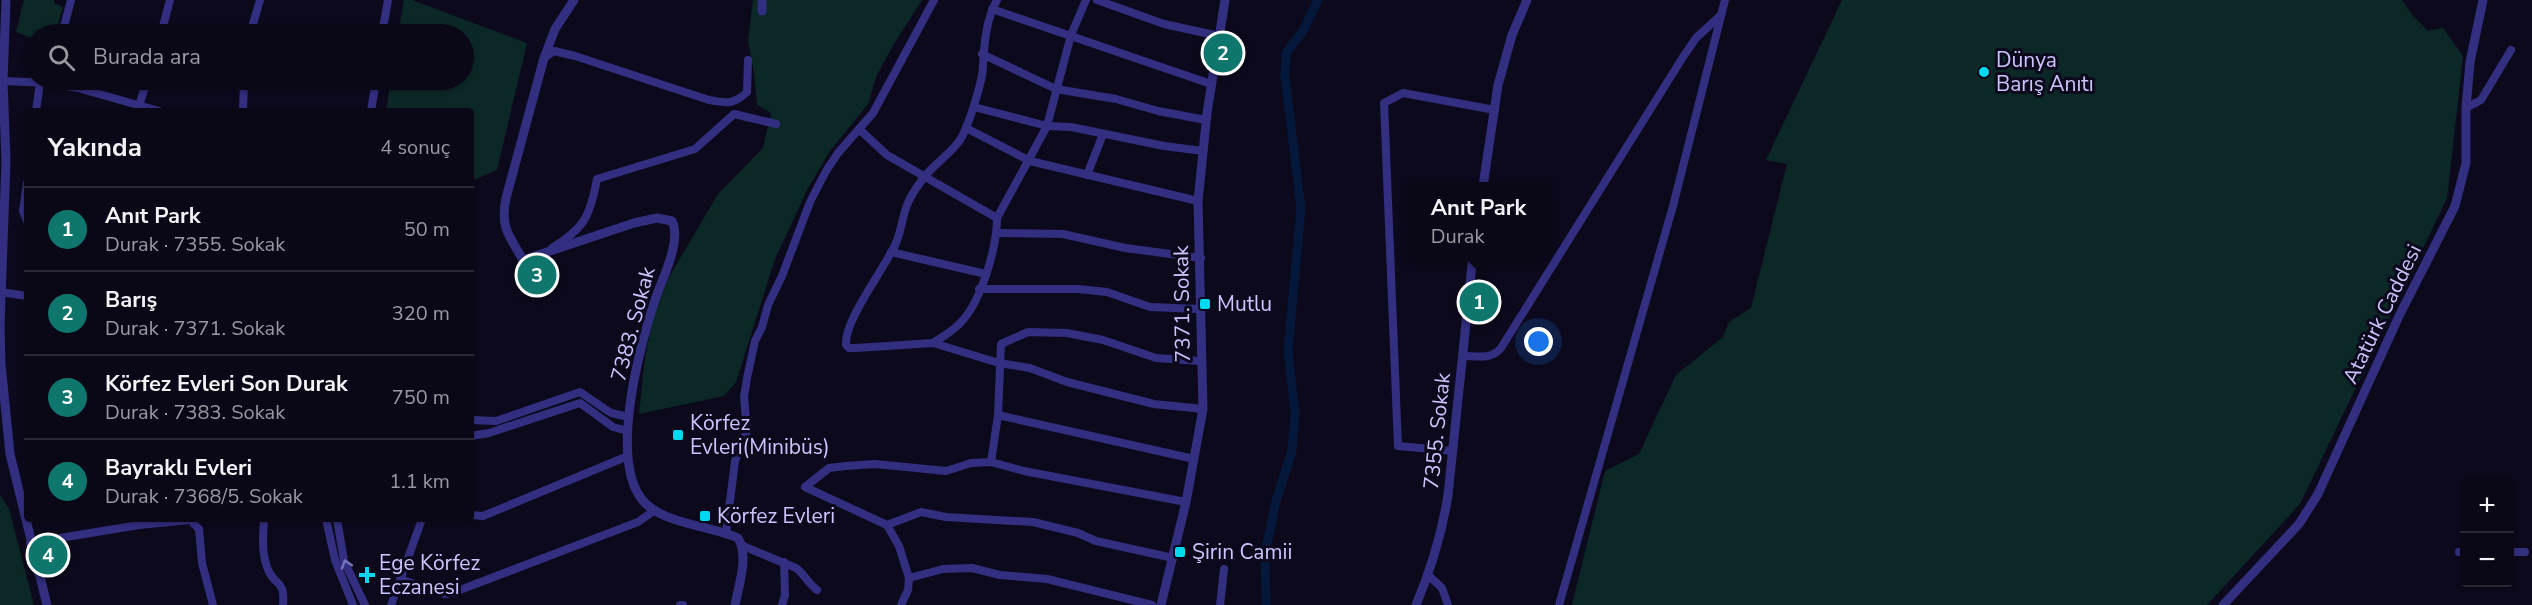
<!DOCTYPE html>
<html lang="tr">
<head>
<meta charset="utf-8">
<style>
	body { margin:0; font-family:"Nunito Sans",sans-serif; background:#181523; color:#f1f3f6 }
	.controls { position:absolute; right:18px; bottom:18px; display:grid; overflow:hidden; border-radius:6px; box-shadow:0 2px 4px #0004 }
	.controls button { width:54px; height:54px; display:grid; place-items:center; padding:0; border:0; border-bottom:2px solid #2a2835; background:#0a0716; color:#f1f3f6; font:30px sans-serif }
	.you { position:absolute; left:1539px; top:342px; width:21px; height:21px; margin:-15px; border:4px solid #fff; border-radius:50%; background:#1a73e8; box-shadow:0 0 0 9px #1a73e833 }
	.badge { display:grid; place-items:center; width:39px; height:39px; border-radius:50%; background:#0f766e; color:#fff; font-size:20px; font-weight:700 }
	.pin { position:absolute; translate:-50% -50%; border:3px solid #fff; box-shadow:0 2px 6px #0006 }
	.popup { position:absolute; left:1408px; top:182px; width:141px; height:78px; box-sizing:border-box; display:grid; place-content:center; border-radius:6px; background:#0a0716; filter:drop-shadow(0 2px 4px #0005); font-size:20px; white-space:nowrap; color:#9999a1 }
	.popup b { font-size:22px; color:#f1f3f6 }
	.popup::after { content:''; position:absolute; left:50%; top:100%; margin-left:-12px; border:12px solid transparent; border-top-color:#0a0716 }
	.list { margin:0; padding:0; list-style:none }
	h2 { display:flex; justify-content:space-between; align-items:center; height:78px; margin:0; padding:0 24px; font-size:26px }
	h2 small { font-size:20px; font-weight:400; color:#9999a1 }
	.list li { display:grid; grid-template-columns:39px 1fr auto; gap:18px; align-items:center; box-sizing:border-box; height:84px; padding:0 24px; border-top:2px solid #2a2835 }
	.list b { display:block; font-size:22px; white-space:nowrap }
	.list p { margin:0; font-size:20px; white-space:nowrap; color:#9999a1 }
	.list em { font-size:20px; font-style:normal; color:#9999a1 }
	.icon { flex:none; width:33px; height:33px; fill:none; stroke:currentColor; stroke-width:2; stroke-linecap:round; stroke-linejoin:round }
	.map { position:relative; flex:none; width:2532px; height:605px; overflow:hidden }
	.search { position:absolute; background:#0a0716; box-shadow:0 2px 4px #0004; left:24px; top:24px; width:450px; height:66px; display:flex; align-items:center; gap:15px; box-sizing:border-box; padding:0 21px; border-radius:33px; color:#9999a1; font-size:22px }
	.panel { position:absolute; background:#0a0716; box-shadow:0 2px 4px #0004; left:24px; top:108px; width:450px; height:414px; border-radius:6px }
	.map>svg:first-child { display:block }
	.green { fill:#0c2826 }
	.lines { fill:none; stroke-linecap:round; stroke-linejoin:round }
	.canal { stroke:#04183c; stroke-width:9 }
	.minor { stroke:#322f81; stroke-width:8 }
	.tertiary { stroke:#322f81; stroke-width:9 }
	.oneway { stroke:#7772ba }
	.poi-dot { fill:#00daf0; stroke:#0d091d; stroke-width:2 }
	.labels { text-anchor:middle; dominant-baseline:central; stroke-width:6; stroke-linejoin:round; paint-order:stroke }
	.poi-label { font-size:21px; fill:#ccc5ff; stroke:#0d091d; text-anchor:start }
	.street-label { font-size:21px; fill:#ccc5ff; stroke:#0d091d }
</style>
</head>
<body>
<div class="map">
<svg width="2532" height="605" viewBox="0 0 2532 605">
	<rect width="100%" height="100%" fill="#0d091d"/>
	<g class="green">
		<polygon points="24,0 54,0 54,3 63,7 55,34 34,34 34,39 16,32"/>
		<polygon points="404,0 412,0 527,43 497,170 471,181 471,111 386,111 391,80 464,80 464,34 398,34"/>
		<polygon points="753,0 922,0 892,47 876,77 868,104 830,151 808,188 775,259 736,382 724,396 639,414 645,358 653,318 669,277 718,194 763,148 771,113 757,105 754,72 748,41"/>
		<polygon points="1842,0 2402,0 2414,17 2428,31 2443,28 2463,56 2447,198 2300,504 2207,605 1572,605 1605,471 1639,454 1676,375 1723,337 1729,322 1751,308 1787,164 1766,160"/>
		<polygon points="0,495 9,509 34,605 0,605"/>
	</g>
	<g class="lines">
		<polyline class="canal" points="1266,605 1265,554 1276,501 1292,451 1295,412 1288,351 1301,208 1285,77 1286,53 1303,31 1318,0"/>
		<g class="minor">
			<path d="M997,0C986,19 984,45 983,66C983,80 968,128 960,140C950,155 932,165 922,180C916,188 909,198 906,208C902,219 901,232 896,243C885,268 844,320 846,345L849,348H856L933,343L999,363L1030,368L1067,382L1154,404L1203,409"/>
			<polyline points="1097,0 1164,24 1219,36"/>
			<polyline points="992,9 1211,84"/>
			<polyline points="62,34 71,0"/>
			<polyline points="161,34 170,0"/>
			<polyline points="250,34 260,0"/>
			<polyline points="382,34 388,0"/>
			<polyline points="982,54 1056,89 1116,99 1158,111 1206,120"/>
			<path d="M544,58L554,51L575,56L709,100C725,103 734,105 747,92L748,60"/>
			<polyline points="3,81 50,83 78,88 159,111"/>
			<polyline points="139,106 147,80"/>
			<polyline points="974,107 1047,126 1071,127 1164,146 1203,151"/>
			<polyline points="2466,108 2481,100 2511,50"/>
			<polyline points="36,111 40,82"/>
			<polyline points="243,111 244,80"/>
			<polyline points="371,111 376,80"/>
			<polyline points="966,128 1030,161 1198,201"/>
			<polyline points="859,129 887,155 997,218"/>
			<polyline points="1087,175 1103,134"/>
			<polyline points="27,221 23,211 27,183"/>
			<polyline points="997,233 1063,234 1125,248 1201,258"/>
			<path d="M552,248C585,228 590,216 597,179L695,149L734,114L776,124"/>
			<polyline points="891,252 986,274"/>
			<polyline points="979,289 1078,289 1107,292 1150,307 1199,309"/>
			<polyline points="0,292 27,296"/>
			<path d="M933,343C944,336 955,330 963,320C982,298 997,247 997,218L1047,126L1071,35L1086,0"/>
			<path d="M1463,356C1478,356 1491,360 1501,348L1683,57L1696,38L1721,15"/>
			<polyline points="998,415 1194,459"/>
			<polyline points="471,420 496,421 580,392 611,413 629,417"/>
			<polyline points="471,436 489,433 580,403 613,427 628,431"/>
			<polyline points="1453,451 1398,446 1384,103 1403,93 1495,110"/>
			<polyline points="991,462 998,415 1001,344 1028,332 1067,333 1103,340 1156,358 1200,361"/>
			<polyline points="471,515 483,516 628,456"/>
			<path d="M264,519C263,537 261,555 269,572C277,587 285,580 283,605"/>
			<polyline points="326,519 335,560 353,605"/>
			<polyline points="337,519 344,561 365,605"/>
			<polyline points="190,520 199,529 202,563 213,605"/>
			<polyline points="887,525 921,512 946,517 1033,522 1078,533 1096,541 1173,558"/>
			<polyline points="726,533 735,461 747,431 744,397 747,378 755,341 762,327 768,305 782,276 810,202 826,171 838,153 873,113 934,0"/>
			<polyline points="30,543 139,525 190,520"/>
			<path d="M743,546L796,568C804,574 808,583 817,590"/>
			<polyline points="2459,552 2464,552"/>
			<polyline points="2510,552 2525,552"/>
			<polyline points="1428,575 1442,588 1448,605"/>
			<polyline points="909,578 943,569 972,568 1000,575 1047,579 1152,605"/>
			<polyline points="400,579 444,594 452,593 638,522 655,510"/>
			<polyline points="391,605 422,519"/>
			<polyline points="680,605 683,605"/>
			<polyline points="782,605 785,595 784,562"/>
			<polyline points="901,605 908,590 909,578 899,546 887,525 805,487 829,468 846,466 875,464 946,471 971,463 991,462 1024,471 1186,502"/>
			<polyline points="1220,605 1224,569"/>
			<polyline points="1559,605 1673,206 1725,0"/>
		</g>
		<g class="tertiary">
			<polyline points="6,0 3,81 6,161 0,326 1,364 10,454 47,605"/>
			<path d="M574,0L555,29L544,58L506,198C500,228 509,235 523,260L634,223L657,218L672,221C682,241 662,279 655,300C640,346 607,464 645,503C666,524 711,526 738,538C749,556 739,584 735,605"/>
			<polyline points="762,11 762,0"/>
			<polyline points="1483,186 1498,85 1512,35 1527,0"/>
			<polyline points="1161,605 1186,502 1203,409 1198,201 1207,113 1225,0"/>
			<path d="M1416,605C1431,569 1442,533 1448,495L1473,256"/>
			<polyline points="2223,605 2299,524 2318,494 2399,316 2455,206 2466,163 2466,108 2470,62 2483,0"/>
		</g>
	</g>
	<defs><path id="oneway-chevron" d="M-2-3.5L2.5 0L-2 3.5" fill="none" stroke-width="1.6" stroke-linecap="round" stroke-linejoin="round" transform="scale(1.5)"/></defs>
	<use class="oneway" href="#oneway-chevron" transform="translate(346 564) rotate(-108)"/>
	<g class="poi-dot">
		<circle cx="1984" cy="72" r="6"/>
		<rect x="1199" y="298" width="12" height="12" rx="3"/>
		<rect x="672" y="429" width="12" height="12" rx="3"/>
		<rect x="699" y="510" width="12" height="12" rx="3"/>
		<rect x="1174" y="546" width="12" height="12" rx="3"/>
		<path d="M364 566h6v6h6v6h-6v6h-6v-6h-6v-6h6z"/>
	</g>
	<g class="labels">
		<g class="poi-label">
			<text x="1996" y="60">Dünya<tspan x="1996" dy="24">Barış Anıtı</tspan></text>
			<text x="1217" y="304">Mutlu</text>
			<text x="690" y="423">Körfez<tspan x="690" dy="24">Evleri(Minibüs)</tspan></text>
			<text x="717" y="516">Körfez Evleri</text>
			<text x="1192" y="552">Şirin Camii</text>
			<text x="379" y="563">Ege Körfez<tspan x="379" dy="24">Eczanesi</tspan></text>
		</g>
		<g class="street-label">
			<text transform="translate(1182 304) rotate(-91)">7371. Sokak</text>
			<text transform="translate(2382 314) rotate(-64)">Atatürk Caddesi</text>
			<text transform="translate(633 324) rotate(-75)">7383. Sokak</text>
			<text transform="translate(1437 431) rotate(-84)">7355. Sokak</text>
		</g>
	</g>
</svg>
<div class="controls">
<button>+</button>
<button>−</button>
</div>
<div class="you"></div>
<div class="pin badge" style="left:1479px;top:302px">1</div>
<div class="popup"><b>Anıt Park</b>Durak</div>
<div class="pin badge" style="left:1223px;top:53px">2</div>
<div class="pin badge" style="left:537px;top:275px">3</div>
<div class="pin badge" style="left:48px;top:555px">4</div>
<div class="search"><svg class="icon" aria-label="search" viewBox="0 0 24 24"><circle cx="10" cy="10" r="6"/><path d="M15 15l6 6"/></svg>Burada ara</div>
<section class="panel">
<h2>Yakında<small>4 sonuç</small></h2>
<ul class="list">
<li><span class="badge">1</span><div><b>Anıt Park</b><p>Durak · 7355. Sokak</p></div><em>50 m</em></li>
<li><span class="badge">2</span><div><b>Barış</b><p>Durak · 7371. Sokak</p></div><em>320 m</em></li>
<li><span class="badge">3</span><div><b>Körfez Evleri Son Durak</b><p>Durak · 7383. Sokak</p></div><em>750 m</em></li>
<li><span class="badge">4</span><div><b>Bayraklı Evleri</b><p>Durak · 7368/5. Sokak</p></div><em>1.1 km</em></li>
</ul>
</section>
</div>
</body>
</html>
